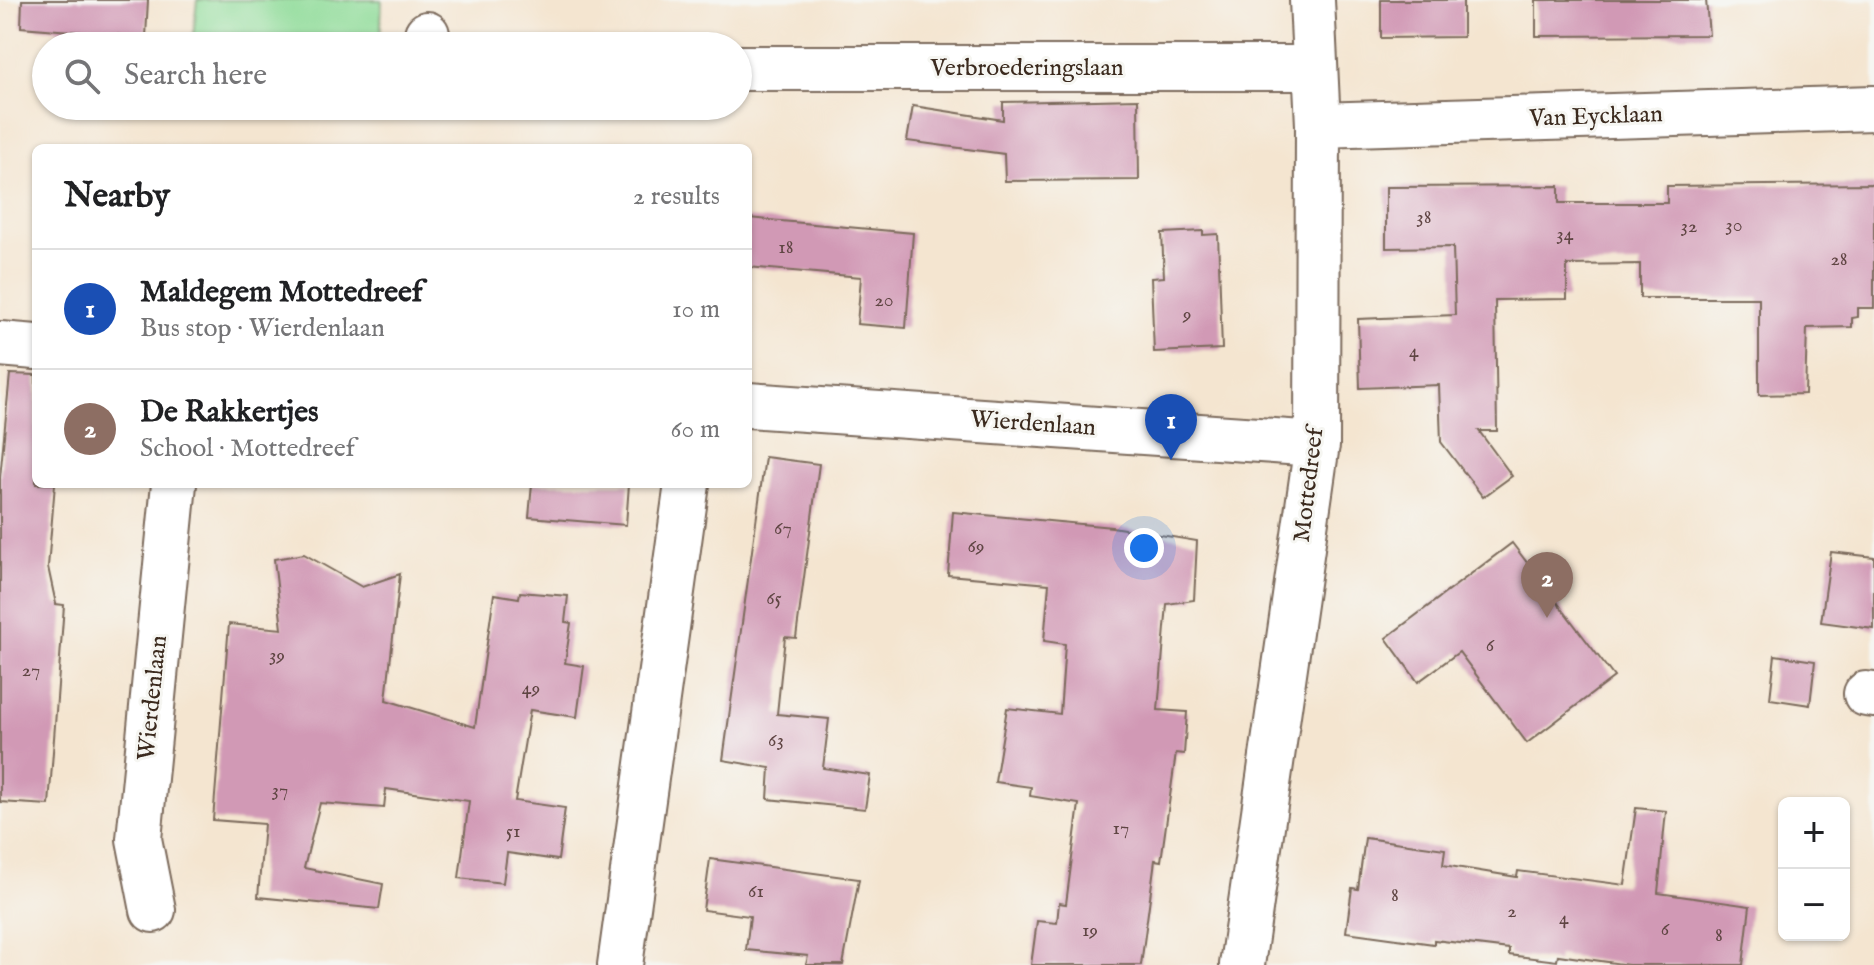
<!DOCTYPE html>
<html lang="en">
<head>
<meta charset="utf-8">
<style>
	body { margin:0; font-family:"IM FELL English",serif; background:#f6f6f6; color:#202124 }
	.controls { position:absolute; right:24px; bottom:24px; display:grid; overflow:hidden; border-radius:12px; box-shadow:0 2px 6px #0004 }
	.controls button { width:72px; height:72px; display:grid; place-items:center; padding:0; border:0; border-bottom:2px solid #e0e0e0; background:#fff; color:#202124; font:40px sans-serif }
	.you { position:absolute; left:1144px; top:548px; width:28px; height:28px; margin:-20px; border:6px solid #fff; border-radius:50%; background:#1a73e8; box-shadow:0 0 0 12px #1a73e833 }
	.badge { display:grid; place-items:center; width:52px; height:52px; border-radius:50%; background:#b45309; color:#fff; font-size:26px; font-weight:700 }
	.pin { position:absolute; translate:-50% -66px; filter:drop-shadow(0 2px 4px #0008) }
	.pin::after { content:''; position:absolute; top:42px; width:28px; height:24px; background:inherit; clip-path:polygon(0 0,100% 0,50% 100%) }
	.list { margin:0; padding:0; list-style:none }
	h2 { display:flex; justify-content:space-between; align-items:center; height:104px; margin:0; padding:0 32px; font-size:34px }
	h2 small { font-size:26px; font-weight:400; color:#757577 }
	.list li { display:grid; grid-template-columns:52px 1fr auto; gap:24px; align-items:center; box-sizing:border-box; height:120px; padding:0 32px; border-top:2px solid #e0e0e0 }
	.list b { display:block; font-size:30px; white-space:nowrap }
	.list p { margin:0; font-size:26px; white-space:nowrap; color:#757577 }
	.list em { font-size:26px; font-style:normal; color:#757577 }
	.icon { flex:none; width:44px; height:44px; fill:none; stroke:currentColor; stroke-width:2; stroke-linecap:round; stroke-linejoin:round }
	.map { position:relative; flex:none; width:1874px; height:965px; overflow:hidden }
	.search { position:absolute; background:#fff; box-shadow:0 2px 6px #0004; left:32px; top:32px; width:720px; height:88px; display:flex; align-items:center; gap:20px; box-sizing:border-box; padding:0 28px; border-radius:44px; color:#757577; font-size:30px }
	.panel { position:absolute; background:#fff; box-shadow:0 2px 6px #0004; left:32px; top:144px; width:720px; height:344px; border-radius:12px }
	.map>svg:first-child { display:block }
	.green { fill:#8fdc99; stroke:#65835c; stroke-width:2 }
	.building { fill:#d199b5 }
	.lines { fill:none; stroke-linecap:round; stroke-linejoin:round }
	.minor-casing { stroke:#7c6b5c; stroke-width:48 }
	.minor { stroke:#fff; stroke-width:44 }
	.labels { text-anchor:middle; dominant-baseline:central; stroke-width:6; stroke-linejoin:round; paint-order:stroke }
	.number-label { font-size:20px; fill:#604644 }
	.street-label { font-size:24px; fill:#3b2a1e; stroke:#f6f6f2 }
</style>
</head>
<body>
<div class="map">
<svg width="1874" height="965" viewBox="0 0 1874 965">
	<rect width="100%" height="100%" fill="#f6f6f2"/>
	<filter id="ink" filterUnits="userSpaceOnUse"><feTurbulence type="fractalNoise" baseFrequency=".0125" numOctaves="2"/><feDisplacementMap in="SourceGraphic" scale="16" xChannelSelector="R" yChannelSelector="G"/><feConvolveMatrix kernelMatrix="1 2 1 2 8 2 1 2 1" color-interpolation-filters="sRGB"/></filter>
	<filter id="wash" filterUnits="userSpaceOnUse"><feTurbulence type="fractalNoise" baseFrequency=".006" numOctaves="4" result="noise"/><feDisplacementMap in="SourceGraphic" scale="32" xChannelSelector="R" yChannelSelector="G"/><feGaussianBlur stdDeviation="1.8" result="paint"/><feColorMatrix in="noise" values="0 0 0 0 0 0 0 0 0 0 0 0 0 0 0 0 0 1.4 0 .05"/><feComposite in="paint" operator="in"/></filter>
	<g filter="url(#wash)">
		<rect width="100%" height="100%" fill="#f4e5d0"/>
		<g class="green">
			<polygon points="197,0 382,0 380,46 192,46"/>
			<polygon points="185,106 378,106 378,114 185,110"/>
		</g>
		<g id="blocks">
			<g class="building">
				<polygon points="22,0 148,0 146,37 21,27"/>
				<polygon points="1381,0 1463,0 1463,37 1381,38"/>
				<polygon points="1536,0 1706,0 1709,35 1536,36"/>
				<polygon points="1138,99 1139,180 1005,181 1004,154 907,141 913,106 1003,120 1003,102"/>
				<polygon points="1874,184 1874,308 1858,308 1858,317 1852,318 1852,327 1807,328 1805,394 1759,395 1759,298 1640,298 1640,264 1567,265 1567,299 1495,300 1497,431 1479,431 1512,476 1483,497 1441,442 1439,385 1360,388 1358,319 1455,315 1453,247 1386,248 1386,187 1559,186 1559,203 1667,203 1667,186"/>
				<polygon points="748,218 913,233 906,328 857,324 861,277 748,267"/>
				<polygon points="1203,231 1203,235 1218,234 1222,349 1154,352 1151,278 1164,277 1162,233"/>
				<polygon points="10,374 36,375 36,484 55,484 48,567 56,604 64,605 49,805 0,802 0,478"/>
				<polygon points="765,457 819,464 796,638 785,637 777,714 829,719 823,768 870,775 865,809 768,799 770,768 723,760"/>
				<polygon points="532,484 629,484 626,525 529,517"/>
				<polygon points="953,512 1112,527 1197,541 1194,600 1167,604 1158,710 1187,712 1184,754 1176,753 1161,861 1155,860 1141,965 1031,965 1037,921 1057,923 1059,903 1066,904 1079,804 1030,796 1031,787 995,782 1007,708 1060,714 1065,644 1044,641 1049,584 948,575"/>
				<polygon points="1512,543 1614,677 1527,743 1459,652 1418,682 1386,638"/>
				<polygon points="1831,552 1874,557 1874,629 1821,622"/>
				<polygon points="304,554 362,587 400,574 386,700 475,727 494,594 519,598 520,592 568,596 565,622 571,623 565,663 584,666 577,717 530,710 515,801 565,808 558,860 507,853 503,883 459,878 469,801 386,789 384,808 320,803 304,868 383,884 379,909 258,897 264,824 213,820 229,624 282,629 274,559"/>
				<polygon points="1775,655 1815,661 1810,705 1770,699"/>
				<polygon points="1636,808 1666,811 1658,893 1750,906 1743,965 1629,965 1558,955 1557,961 1509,955 1509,949 1434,940 1434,944 1346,932 1352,888 1358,889 1365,838 1445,849 1443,865 1517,877 1518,871 1625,885"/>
				<polygon points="710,859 859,879 843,965 806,965 808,956 746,950 750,916 703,910"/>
			</g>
		</g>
	</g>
	<g filter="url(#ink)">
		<use href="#blocks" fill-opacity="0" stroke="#7c6b5c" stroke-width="2"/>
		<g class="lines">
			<g class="minor-casing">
				<g id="minor">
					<polyline points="427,34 429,46"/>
					<polyline points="738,68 1315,68"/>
					<polyline points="1318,125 1874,108"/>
					<polyline points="0,344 36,347"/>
					<polyline points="748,405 1317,444"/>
					<polyline points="1866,694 1874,695"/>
					<polyline points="153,910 139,839 174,484"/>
					<polyline points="620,965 687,484"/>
					<polyline points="1242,965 1317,444 1318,125 1312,0"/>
				</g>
			</g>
			<use href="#minor" class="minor"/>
		</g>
	</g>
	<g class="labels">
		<g class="number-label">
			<text x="1424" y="217">38</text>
			<text x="1734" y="225">30</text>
			<text x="1689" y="226">32</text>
			<text x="1565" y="234">34</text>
			<text x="786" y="247">18</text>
			<text x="1839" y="259">28</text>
			<text x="884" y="300">20</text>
			<text x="1187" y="314">9</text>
			<text x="1414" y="351">4</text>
			<text x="783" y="528">67</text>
			<text x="976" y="546">69</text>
			<text x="774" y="598">65</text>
			<text x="1490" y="645">6</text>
			<text x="277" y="655">39</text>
			<text x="31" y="670">27</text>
			<text x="531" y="688">49</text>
			<text x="776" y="740">63</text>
			<text x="280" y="790">37</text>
			<text x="1121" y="828">17</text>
			<text x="513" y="831">51</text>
			<text x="756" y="891">61</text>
			<text x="1395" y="895">8</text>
			<text x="1512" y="911">2</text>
			<text x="1564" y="918">4</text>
			<text x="1665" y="929">6</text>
			<text x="1090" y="930">19</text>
			<text x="1719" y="935">8</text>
		</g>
		<g class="street-label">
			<text x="1027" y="68">Verbroederingslaan</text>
			<text transform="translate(1596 117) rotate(-2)">Van Eycklaan</text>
			<text transform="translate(1033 424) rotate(4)">Wierdenlaan</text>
			<text transform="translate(1309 485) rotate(-83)">Mottedreef</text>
			<text transform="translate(153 698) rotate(-84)">Wierdenlaan</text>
		</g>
	</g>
</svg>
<div class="controls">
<button>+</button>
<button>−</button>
</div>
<div class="you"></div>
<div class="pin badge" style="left:1171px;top:460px;background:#1a4fb4">1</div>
<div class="pin badge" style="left:1547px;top:618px;background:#8d6e63">2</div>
<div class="search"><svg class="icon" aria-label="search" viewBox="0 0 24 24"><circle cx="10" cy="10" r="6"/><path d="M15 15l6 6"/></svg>Search here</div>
<section class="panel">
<h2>Nearby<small>2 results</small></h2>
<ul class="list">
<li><span class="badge" style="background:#1a4fb4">1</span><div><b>Maldegem Mottedreef</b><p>Bus stop · Wierdenlaan</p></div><em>10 m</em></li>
<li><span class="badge" style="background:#8d6e63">2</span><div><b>De Rakkertjes</b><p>School · Mottedreef</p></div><em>60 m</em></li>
</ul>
</section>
</div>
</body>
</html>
